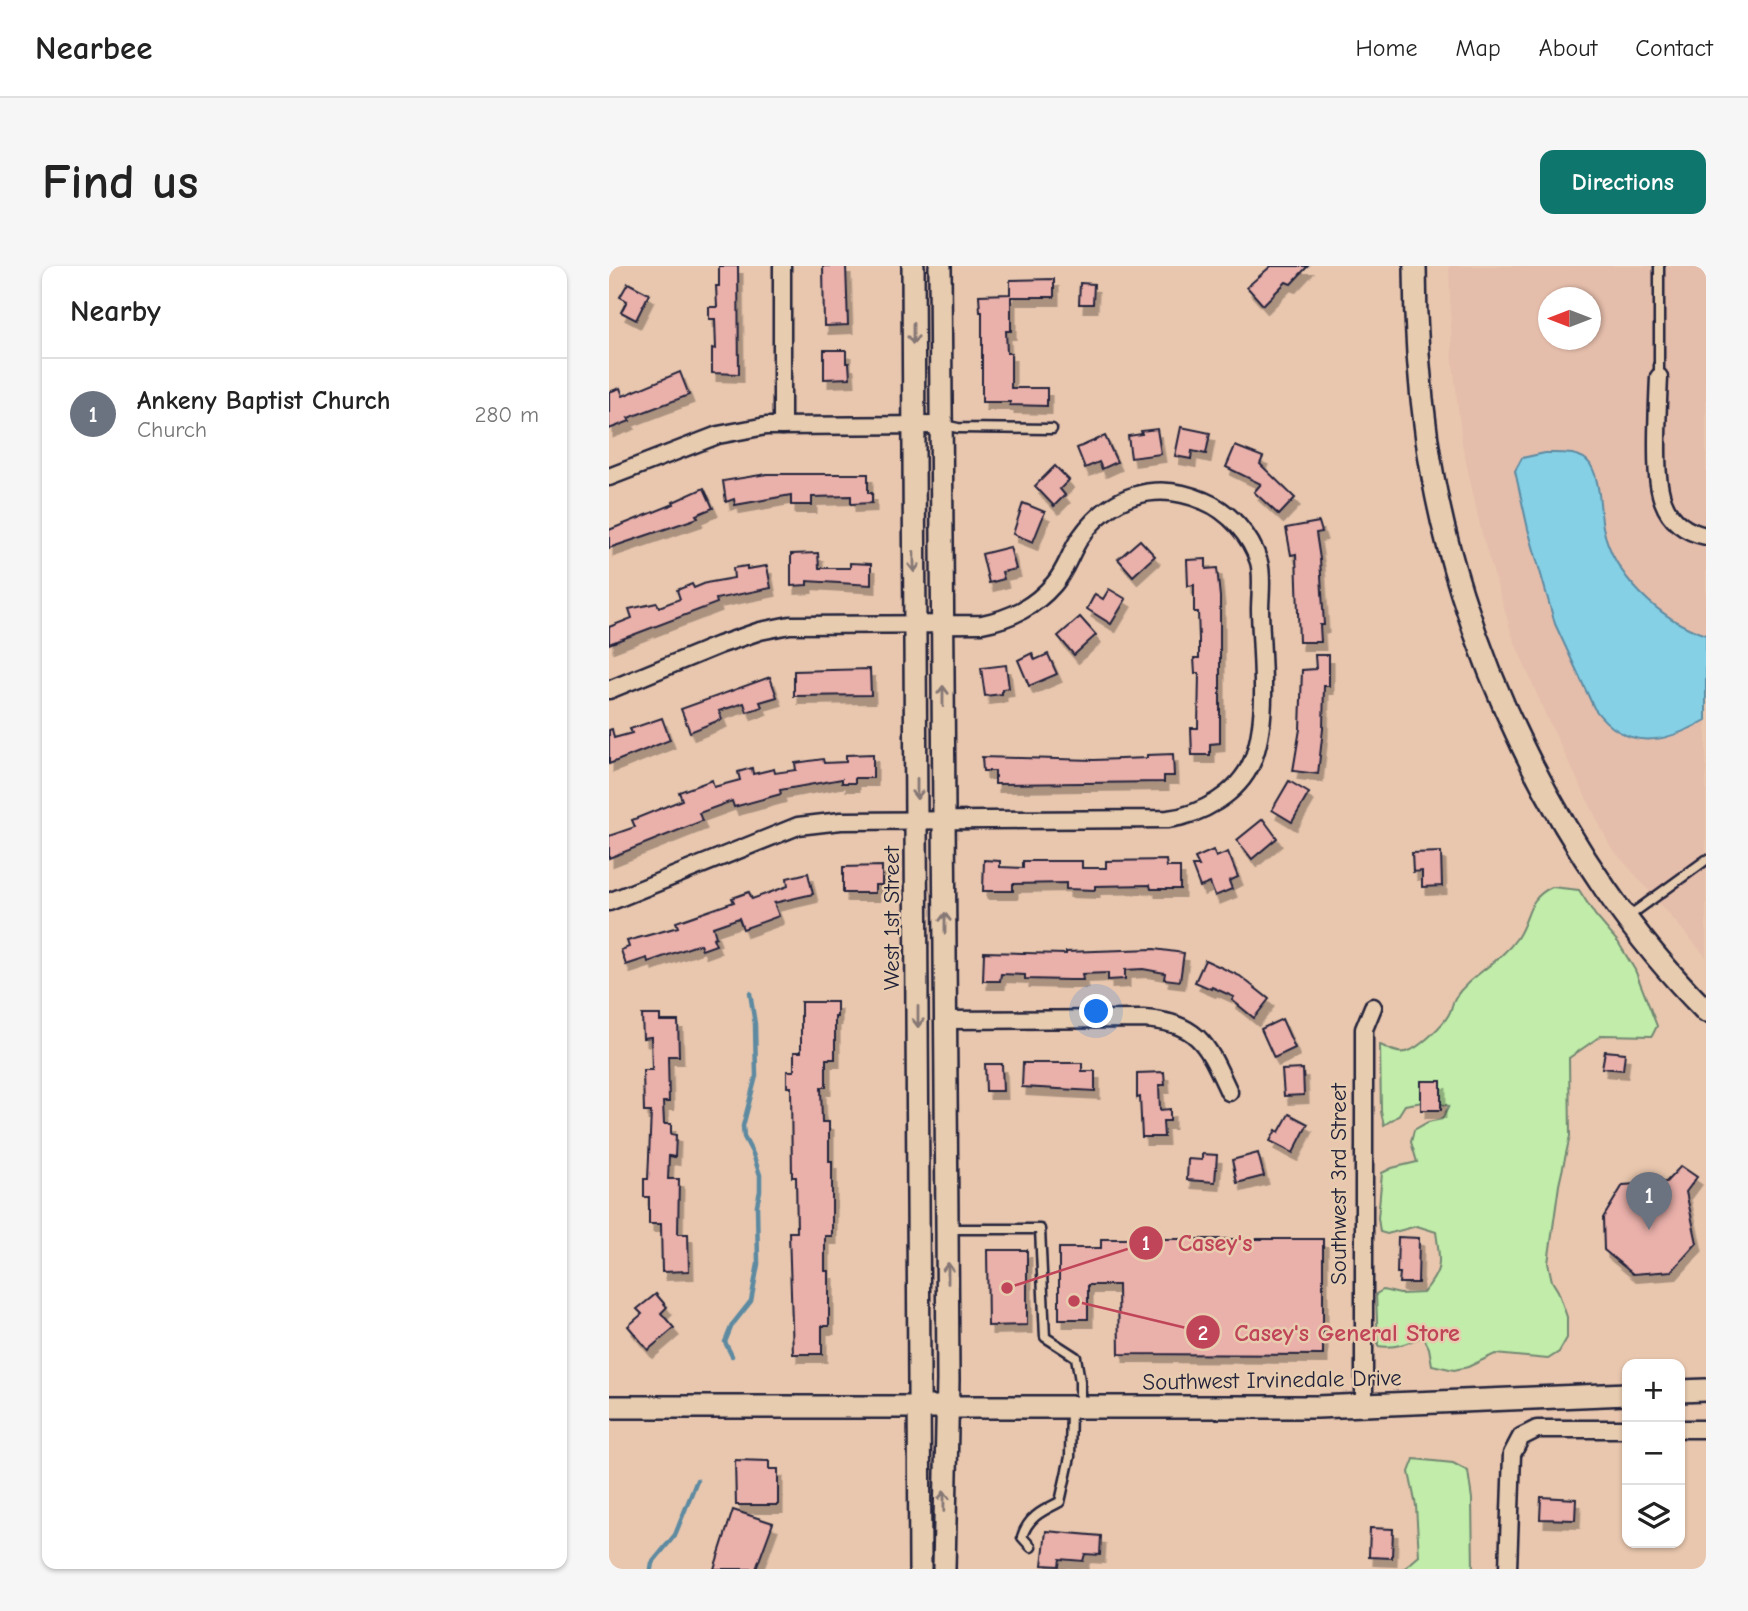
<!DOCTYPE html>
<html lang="en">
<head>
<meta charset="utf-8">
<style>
	body { margin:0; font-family:"Comic Neue",sans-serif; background:#f6f6f6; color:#222 }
	.controls { position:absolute; right:21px; bottom:21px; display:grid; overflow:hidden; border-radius:14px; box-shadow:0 2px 5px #0004 }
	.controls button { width:63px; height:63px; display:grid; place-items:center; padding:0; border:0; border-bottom:2px solid #e0e0e0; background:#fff; color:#222; font:35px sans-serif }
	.compass { position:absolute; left:929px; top:21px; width:63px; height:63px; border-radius:50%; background:#fff; box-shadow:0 2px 5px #0004; rotate:270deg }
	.you { position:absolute; left:488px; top:746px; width:24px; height:24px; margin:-18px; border:5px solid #fff; border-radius:50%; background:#1a73e8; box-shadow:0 0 0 10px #1a73e833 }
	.badge { display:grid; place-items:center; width:46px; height:46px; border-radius:50%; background:#0f766e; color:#fff; font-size:23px; font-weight:700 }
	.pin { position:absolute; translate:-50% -58px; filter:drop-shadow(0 2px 4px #0008) }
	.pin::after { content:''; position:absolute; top:37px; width:24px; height:21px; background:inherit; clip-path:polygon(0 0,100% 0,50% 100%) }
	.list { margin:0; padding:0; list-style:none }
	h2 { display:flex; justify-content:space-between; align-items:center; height:91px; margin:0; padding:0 28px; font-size:30px }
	h2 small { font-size:23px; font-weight:400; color:#767676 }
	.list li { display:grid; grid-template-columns:46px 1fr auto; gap:21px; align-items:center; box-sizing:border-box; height:112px; padding:0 28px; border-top:2px solid #e0e0e0 }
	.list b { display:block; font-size:26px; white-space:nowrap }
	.list p { margin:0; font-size:23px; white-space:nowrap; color:#767676 }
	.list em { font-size:23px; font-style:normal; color:#767676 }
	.icon { flex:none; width:38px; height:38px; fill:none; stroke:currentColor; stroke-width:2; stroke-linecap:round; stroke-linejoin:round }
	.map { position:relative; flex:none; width:1097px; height:1303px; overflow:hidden; border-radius:14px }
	header { display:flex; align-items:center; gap:42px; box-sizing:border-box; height:98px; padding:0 35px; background:#fff; border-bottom:2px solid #e0e0e0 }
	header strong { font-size:33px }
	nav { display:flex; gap:38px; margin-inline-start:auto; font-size:24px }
	.intro { display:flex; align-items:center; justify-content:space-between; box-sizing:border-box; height:168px; padding:0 42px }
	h1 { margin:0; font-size:49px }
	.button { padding:18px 32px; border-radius:14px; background:#0f766e; color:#fff; font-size:24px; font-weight:700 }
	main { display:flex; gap:42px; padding:0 42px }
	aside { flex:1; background:#fff; border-radius:14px; box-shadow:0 2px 5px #0004 }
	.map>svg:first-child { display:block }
	.built { fill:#e5bdab; fill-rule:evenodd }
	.green { fill:#c1eca9; stroke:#728772; stroke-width:2 }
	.water { fill:#85d0e5; stroke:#5d8aa1; stroke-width:2 }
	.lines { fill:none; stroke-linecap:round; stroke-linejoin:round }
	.stream { stroke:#5d8aa1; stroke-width:4.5 }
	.building { fill:#eab0aa; stroke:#22223b; stroke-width:2; filter:url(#shadow) }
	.lane-casing { stroke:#22223b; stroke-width:13 }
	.street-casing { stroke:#22223b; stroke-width:21 }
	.secondary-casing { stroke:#22223b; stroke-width:26 }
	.lane { stroke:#e8ccaf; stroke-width:8 }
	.street { stroke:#e8ccaf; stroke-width:16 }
	.secondary { stroke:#e8ccaf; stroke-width:21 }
	.oneway { stroke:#857775 }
	.labels { text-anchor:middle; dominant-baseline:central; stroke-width:5; stroke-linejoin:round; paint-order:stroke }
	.street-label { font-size:23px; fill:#22223b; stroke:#e8ccaf }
	.leader { fill:none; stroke:#c04558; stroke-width:2.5 }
	.callout-dot { fill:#c04558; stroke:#e8ccaf; stroke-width:2.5 }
	.mark-label { font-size:21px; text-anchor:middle; font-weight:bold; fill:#fff }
	.callout-label { font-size:24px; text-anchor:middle; font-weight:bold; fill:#c04558; stroke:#e8ccaf; stroke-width:5; stroke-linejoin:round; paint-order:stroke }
</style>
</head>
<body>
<header>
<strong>Nearbee</strong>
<nav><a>Home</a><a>Map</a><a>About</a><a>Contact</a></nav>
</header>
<div class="intro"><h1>Find us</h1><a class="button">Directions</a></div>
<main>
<aside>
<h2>Nearby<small></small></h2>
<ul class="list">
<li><span class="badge" style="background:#6b7280">1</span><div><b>Ankeny Baptist Church</b><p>Church</p></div><em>280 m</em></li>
</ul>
</aside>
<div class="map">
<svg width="1097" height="1303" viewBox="0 0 1097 1303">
	<defs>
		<filter id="shadow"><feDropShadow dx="4.5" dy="8" stdDeviation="0" flood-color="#0004"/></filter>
	</defs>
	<rect width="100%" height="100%" fill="#e9c7ae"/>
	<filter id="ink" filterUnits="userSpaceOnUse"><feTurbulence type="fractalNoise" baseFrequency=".0143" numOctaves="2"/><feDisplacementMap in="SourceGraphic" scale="14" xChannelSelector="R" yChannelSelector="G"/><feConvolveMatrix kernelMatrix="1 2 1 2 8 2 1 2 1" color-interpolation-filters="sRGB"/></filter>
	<g filter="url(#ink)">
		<path class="built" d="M840,0H1097V691L1001,580L938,452L904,372L873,269L853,177L843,88ZM940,32H982V74H940Z"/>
		<g class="green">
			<path d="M943,621L970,624L986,649L1009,676L1026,704L1048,760L1043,770L993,769L960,792L961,870L950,919L939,997L943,1015L949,1025L958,1051V1072L950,1086L939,1093L886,1088L859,1101L845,1104L823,1099L820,1082L814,1070C799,1077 786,1083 769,1080L767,1028L774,1024L791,1028L814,1027C835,1002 831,996 827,966L808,960L778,968L771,966L769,952L773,907L783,902L808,896L802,876L805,864L819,856L833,853L840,840L820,835L796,839L789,850L775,859L772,846L771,779C779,782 787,788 796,786C809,784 835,758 840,748C843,743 843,737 846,732C861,709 891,697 908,672C922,651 917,633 943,621Z"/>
			<polygon points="805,1193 844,1197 859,1205 863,1233 864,1303 795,1303 810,1290 807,1240 800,1206"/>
		</g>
		<path class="water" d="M936,187C950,187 972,185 981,198C992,215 990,242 994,261C1004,310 1051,354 1097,369V454C1055,478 1017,486 985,442L946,358L919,263L906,205L913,192Z"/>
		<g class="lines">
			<g class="stream">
				<polyline points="123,1090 116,1076 123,1059 142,1035 149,998 148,939 151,925 151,909 144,888 135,871 134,860 147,810 146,758 141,727"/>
				<polyline points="42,1303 43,1297 66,1269 88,1214"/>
			</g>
		</g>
		<g class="building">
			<polygon points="110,0 129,0 130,108 103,107 103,82 107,83 106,53 100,53 100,41 108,41 107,20 110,20"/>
			<polygon points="214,0 237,0 239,59 215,60"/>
			<polygon points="662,0 699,0 682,18 677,16 654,39 638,21"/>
			<polygon points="445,13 445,31 402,31 402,65 397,65 398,87 402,87 402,122 438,122 438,140 401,139 401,136 373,136 373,46 371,46 370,29 401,28 401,14"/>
			<polygon points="19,17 40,28 27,54 12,46 18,35 11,31"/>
			<polygon points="471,17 485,18 484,38 470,38"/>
			<polygon points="215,84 237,84 237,97 240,97 241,112 215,113"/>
			<polygon points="71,106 80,129 19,152 21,155 0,163 0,126 11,122 14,130"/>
			<polygon points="572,161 601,167 597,188 583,185 582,193 566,190"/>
			<polygon points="548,163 552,188 522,192 519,170 533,168 532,165"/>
			<polygon points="496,170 508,196 493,203 490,196 476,202 468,182"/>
			<polygon points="626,180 654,191 651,198 686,232 670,249 645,226 652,218 617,201"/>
			<polygon points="446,200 460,214 451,223 456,229 445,240 426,220"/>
			<polygon points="158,208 259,208 259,227 263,227 263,237 242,238 242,230 203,231 203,239 182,239 182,229 126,239 125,233 117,236 114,215"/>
			<polygon points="95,222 104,242 87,249 89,252 0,282 0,264 65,238 64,236"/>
			<polygon points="414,237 436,246 424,276 404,268"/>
			<polygon points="710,256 713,266 707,267 711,293 715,359 711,359 712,376 690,376 687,288 682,289 677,262"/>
			<polygon points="531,274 546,290 524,310 509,293"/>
			<polygon points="401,281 407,303 393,306 395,313 380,317 373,288"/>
			<polygon points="209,287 210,302 241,302 241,297 262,298 262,319 198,315 198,319 182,320 182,288"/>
			<polygon points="597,293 597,303 608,302 611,331 611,477 601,478 601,489 583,489 582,462 589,462 590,407 586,407 585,392 590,392 590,373 589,346 585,346 585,319 579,320 578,294"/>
			<polygon points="138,300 138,303 158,300 162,322 107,333 108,337 0,378 0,361 23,352 20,343 48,337 50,341 71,333 68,324 83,318 85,322 97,317 125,312 124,302"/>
			<polygon points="500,323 517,333 502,358 478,343 486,328 494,333"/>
			<polygon points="471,351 487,369 465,389 449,370"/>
			<polygon points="423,387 426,394 439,388 448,408 420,420 409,394"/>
			<polygon points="706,389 720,389 720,420 715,420 714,463 709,508 684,505 691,463 693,404 707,403"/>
			<polygon points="397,399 400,422 393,423 393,428 376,430 372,402"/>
			<polygon points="261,403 262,429 185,430 185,405"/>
			<polygon points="161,411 168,431 151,436 153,441 138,446 135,437 110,445 113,453 81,466 72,443"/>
			<polygon points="53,452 61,474 0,498 0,464 3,463 5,472 23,467 21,463"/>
			<polygon points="264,488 264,512 246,512 246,517 233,517 233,513 171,524 172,528 125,541 123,535 90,547 93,555 0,592 0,570 26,561 23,554 73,534 70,526 103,514 105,521 131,514 129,506 143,502 144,508 165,503 166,507 187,504 186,497 214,493 215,497 237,496 237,489"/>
			<polygon points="564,488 565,510 555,510 555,516 386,518 386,505 374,505 373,491 485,494 538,492 538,489"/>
			<polygon points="680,515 700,527 683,556 663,544"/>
			<polygon points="654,553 668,572 643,593 628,574"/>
			<polygon points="604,584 607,591 619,586 629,611 620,615 623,623 606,630 601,617 591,621 583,600 590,600 586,592"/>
			<polygon points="832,586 833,620 813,621 813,605 804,606 803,587"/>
			<polygon points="375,594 391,595 391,601 414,602 414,595 473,595 473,602 497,602 497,595 557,594 558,601 571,601 571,623 542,623 541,619 486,620 486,624 457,623 457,617 404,618 404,625 374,625"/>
			<polygon points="273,600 273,619 266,619 266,627 234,627 234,601"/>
			<polygon points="199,607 204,628 165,637 170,650 134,663 130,652 104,661 107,671 104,672 107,679 93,684 91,678 39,696 38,692 17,699 12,684 20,681 18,675 69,661 67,656 125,636 123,632 140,626 143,633 179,620 178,612"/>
			<polygon points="545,683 575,687 571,715 555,713 556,707 534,703 516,704 516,713 499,714 499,707 473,708 474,714 460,714 416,713 416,709 392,708 391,715 374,715 375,686 457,688 457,686"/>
			<polygon points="596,694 631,710 660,733 645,752 623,734 625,731 603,721 602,723 586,716"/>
			<polygon points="192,736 228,736 228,751 226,751 226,793 217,793 217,821 212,821 213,856 220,856 220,895 223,895 223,970 216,970 216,1005 220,1005 220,1060 213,1060 213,1088 184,1088 180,966 188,966 187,911 183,911 182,821 178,821 178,805 185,805 185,786 192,786"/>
			<polygon points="33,749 51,749 51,755 69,755 70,790 59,790 60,836 54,836 55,858 62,858 62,868 67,869 66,891 60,890 59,913 70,913 69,968 79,968 80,1005 53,1006 52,958 40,958 40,931 35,931 35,913 39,913 42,846 35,846 34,804 43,804 42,771 34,772"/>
			<polygon points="673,753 686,782 665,792 652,763"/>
			<polygon points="996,785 1016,787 1014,804 993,802"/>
			<polygon points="414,797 473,797 473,805 486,805 486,825 413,821"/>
			<polygon points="376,798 393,798 394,825 377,825"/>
			<polygon points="694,803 695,829 675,830 673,804"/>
			<polygon points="555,806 556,819 550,819 551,844 561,843 561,855 554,855 555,871 533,871 531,831 528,832 528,807"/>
			<rect x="812" y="815" width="20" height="29"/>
			<polygon points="680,848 699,858 684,887 661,875 667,864 670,866"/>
			<polygon points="649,887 655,910 628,917 623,894"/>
			<polygon points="593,888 608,889 606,916 578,914 579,893 593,894"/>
			<polygon points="1072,900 1088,911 1077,926 1088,977 1063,1005 1024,1008 995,984 994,952 1014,919 1057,916"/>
			<polygon points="789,971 810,972 809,1017 790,1017 791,1007 788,1007"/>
			<polygon points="492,973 714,973 714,1089 510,1088 509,1019 479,1019 479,1053 450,1053 450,982 492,982"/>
			<polygon points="378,984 418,984 418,1059 379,1060"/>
			<polygon points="47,1028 58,1041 52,1047 65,1062 39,1084 19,1060 33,1048 28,1043"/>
			<polygon points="126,1194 160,1195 160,1203 169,1203 169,1239 127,1239"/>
			<polygon points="932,1231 967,1233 966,1254 931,1253"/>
			<polygon points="124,1244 164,1257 147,1303 105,1303"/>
			<polygon points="761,1262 784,1263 783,1292 760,1291"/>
			<polygon points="437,1265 492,1270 491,1289 476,1288 474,1295 451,1293 450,1300 433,1299"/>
		</g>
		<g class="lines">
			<g class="lane-casing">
				<g id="lane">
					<polyline points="1050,0 1050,111"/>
					<polyline points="335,159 349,162 443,163"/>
					<polyline points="1020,650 1097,594"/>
					<polyline points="339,963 431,963 436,1071 467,1091 471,1115 471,1139"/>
					<path d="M422,1281L413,1271C419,1251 433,1245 451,1236L461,1191L462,1142"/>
				</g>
			</g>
			<g class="street-casing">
				<g id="street">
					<polyline points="173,0 173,160"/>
					<path d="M1050,111C1049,133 1048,156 1048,178C1048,218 1048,260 1097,270"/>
					<polyline points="0,211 109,169 157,160 333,159"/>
					<path d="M0,424L110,379L151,365L181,359L373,358C403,352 425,341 445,318C457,304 461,287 471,272C501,229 546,214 595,235C620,245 642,270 650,296C654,310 651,329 651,344C652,390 661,452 643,496C629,528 592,549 559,553L232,555L189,560L0,636"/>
					<path d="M335,754L534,753C591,756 599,781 620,826"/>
					<polyline points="755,1140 755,763 764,741"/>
					<polyline points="1071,1163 1097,1163"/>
					<polyline points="899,1303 903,1188 912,1171 928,1163 1018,1163"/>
				</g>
			</g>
			<g class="secondary-casing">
				<g id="secondary">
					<polyline points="304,0 311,1303"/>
					<polyline points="331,0 338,959 339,1114 335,1303"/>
					<path d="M806,0C806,58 810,117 818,174C846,376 953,601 1097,745"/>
					<polyline points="1071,1125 1097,1124"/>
					<polyline points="0,1141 708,1141 1018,1128"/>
				</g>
			</g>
			<use href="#lane" class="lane"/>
			<use href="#street" class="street"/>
			<use href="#secondary" class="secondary"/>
		</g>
		<defs><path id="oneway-shaft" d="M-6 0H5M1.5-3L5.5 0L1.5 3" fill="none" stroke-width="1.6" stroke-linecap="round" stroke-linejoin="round" transform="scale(1.75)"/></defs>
		<g class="oneway">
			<use href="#oneway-shaft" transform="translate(304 68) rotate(90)"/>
			<use href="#oneway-shaft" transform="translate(305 296) rotate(89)"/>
			<use href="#oneway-shaft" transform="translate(334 430) rotate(-90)"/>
			<use href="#oneway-shaft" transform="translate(308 523) rotate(90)"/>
			<use href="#oneway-shaft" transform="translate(336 657) rotate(-90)"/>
			<use href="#oneway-shaft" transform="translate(309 751) rotate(90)"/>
			<use href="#oneway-shaft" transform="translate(339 1007) rotate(-90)"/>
			<use href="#oneway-shaft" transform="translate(335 1235) rotate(-89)"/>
		</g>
	</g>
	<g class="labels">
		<g class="street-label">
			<text transform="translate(282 652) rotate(-90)">West 1st Street</text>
			<text transform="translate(729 918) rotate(-90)">Southwest 3rd Street</text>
			<text transform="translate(663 1114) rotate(-1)">Southwest Irvinedale Drive</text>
		</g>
	</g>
	<path class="leader" d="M398 1022L537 977M465 1035L594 1066"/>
	<g class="callout-dot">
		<circle cx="398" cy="1022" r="7"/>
		<circle cx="465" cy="1035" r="7"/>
		<circle cx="537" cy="977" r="18"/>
		<circle cx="594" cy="1066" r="18"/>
	</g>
	<g class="mark-label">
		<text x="537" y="984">1</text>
		<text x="594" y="1074">2</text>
	</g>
	<g class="callout-label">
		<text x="606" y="985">Casey's</text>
		<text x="738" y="1075">Casey's General Store</text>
	</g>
</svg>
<div class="controls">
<button>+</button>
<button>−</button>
<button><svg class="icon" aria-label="layers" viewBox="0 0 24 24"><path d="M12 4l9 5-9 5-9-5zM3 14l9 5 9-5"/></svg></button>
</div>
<svg class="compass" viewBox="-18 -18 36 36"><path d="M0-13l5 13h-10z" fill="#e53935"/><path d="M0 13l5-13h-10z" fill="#767676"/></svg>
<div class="you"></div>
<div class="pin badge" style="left:1040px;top:964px;background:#6b7280">1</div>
</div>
</main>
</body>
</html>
